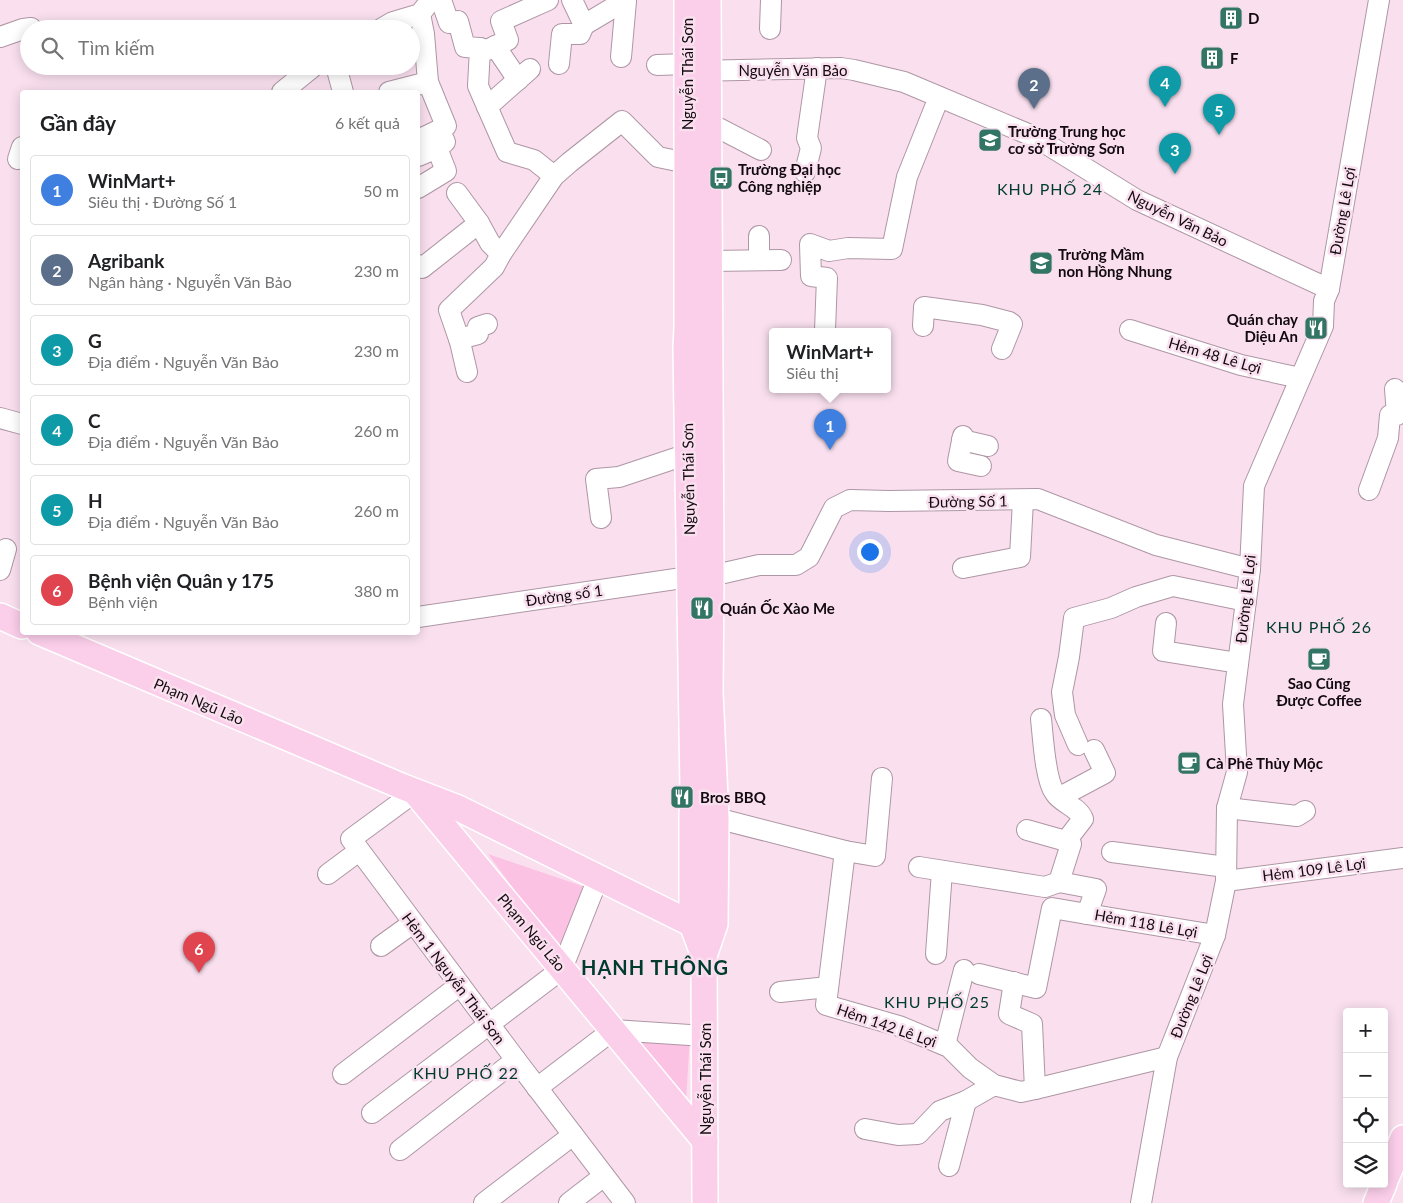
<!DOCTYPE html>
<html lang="vi">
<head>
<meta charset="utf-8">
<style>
	body { margin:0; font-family:Lato,sans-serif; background:#f6f6f6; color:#202124 }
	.controls { position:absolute; right:15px; bottom:15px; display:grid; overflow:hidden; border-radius:5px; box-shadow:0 2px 12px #0003 }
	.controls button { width:45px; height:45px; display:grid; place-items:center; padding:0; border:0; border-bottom:1px solid #e0e0e0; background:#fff; color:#202124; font:25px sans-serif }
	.you { position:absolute; left:869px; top:551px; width:18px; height:18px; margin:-12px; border:4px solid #fff; border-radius:50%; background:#1a73e8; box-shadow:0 0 0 8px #1a73e833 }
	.badge { display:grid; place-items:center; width:32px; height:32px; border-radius:50%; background:#ea580c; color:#fff; font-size:16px; font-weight:700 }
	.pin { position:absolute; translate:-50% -41px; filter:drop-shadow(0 1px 2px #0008) }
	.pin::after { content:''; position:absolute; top:26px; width:18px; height:15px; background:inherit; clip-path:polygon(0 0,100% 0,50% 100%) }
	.popup { position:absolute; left:769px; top:328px; width:122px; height:65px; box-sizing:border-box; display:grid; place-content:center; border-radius:5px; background:#fff; filter:drop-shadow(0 1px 4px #0005); font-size:16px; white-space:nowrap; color:#757577 }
	.popup b { font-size:19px; color:#202124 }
	.popup::after { content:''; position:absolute; left:50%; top:100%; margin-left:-10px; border:10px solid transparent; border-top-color:#fff }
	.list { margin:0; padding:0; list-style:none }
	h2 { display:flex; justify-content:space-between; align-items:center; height:65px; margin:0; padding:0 20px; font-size:21px }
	h2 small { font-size:16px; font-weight:400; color:#757577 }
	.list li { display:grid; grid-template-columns:32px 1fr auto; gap:15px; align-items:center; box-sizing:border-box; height:70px; margin:0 10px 10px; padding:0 10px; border:1px solid #e0e0e0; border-radius:5px }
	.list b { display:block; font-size:19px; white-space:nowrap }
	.list p { margin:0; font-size:16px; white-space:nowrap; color:#757577 }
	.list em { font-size:16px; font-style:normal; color:#757577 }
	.icon { flex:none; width:28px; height:28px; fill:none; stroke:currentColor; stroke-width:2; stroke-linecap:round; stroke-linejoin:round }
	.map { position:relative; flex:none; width:1403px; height:1203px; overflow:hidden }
	.search { position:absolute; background:#fff; box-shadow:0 2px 12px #0003; left:20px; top:20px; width:400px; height:55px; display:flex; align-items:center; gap:12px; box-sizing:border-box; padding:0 18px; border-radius:28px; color:#757577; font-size:19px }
	.panel { position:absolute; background:#fff; box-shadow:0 2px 12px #0003; left:20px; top:90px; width:400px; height:545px; border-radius:5px }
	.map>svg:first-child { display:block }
	.green { fill:#fbc2e4 }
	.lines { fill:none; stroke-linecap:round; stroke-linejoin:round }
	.minor-casing { stroke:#ae96a4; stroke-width:22 }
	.major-casing { stroke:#fff; stroke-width:28 }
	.minor { stroke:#fff; stroke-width:20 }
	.major { stroke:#fbceea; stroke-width:25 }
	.labels { text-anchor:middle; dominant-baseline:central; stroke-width:5; stroke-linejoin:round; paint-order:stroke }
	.poi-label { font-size:15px; font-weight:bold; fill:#120a0f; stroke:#fae0ef; text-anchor:start }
	.street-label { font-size:15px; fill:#120a0f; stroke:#fae0ef }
	.neighbourhood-label { font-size:16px; letter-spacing:1px; fill:#003b30; stroke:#fae0ef }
	.district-label { font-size:20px; font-weight:bold; letter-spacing:1px; fill:#003b30; stroke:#fae0ef }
</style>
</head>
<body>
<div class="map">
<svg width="1403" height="1203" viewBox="0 0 1403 1203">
	<rect width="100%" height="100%" fill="#fae0ef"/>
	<g class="green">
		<polygon points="488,854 591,889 563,956"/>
		<polygon points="631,1036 690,1036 686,1102"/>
	</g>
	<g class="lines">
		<g class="minor-casing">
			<g id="minor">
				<polyline points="441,0 449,23 458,21 465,47 480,48 478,86 507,152 534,160 554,176"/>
				<polyline points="572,0 584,25 626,0"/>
				<polyline points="381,29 393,22 420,14 427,5"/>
				<polyline points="770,29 771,0"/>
				<polyline points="0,37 23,29 31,28"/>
				<polyline points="495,46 518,80"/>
				<polyline points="480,48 487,50 508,40 501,21 548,0"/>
				<polyline points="621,57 626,1"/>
				<polyline points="559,64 562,34 580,34 584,25"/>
				<polyline points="657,65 687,64"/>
				<polyline points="336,66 343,92"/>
				<polyline points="694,71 841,68 854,70 904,82 1035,137 1137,200 1329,289"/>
				<polyline points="282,92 314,66"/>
				<polyline points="389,92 428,82"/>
				<polyline points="487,107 530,69"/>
				<polyline points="709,123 761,150"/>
				<polyline points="418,140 439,130"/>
				<polyline points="418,156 437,148"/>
				<polyline points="18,159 22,147"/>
				<polyline points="805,172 811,148 807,138 817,68"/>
				<polyline points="418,188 446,171 437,148 445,142 439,130 446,126 428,82 424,34 420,14"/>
				<polyline points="457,193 479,223 490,243 501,254"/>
				<polyline points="759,236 759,260"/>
				<polyline points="709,261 781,260"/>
				<polyline points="418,265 422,268 479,223"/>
				<polyline points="923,326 924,307 982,315 1009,322 1012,324 1002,349"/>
				<polyline points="825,330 827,278 811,276 810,244 829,251 848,248 892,249 907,177 939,97"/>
				<polyline points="1130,330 1241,365 1300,378"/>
				<polyline points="459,339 478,334 478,327 487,324"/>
				<polyline points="467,372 460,342 449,310 494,267 501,254 554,176 570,162 622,121 658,157 687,163"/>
				<polyline points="0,418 22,424"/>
				<polyline points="963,436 958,461 981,466"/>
				<polyline points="962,440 988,446"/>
				<polyline points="1369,490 1388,438 1390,415 1397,415 1395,389"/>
				<polyline points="601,518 596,479 619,477 688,454"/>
				<polyline points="963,568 1020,557 1023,500"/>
				<polyline points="0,570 6,549"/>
				<polyline points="418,617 689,577 711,576 759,565 796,565 809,557 834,508 850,500 889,501 1038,499 1156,545 1250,569"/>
				<polyline points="1166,623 1163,651 1238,663"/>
				<path d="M1041,719C1043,736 1045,780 1055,793C1062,804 1078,806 1083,819L1066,841L1071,844L1059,882L1096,889L1087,914L1215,935"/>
				<polyline points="1078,745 1065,715 1062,692 1069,657 1074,618 1111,608 1136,597 1173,586 1246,601"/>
				<polyline points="415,792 351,839 516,1060 625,1203"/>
				<polyline points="1060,797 1105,773 1094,750"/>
				<polyline points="1227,808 1297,816 1305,811"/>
				<polyline points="716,818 845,851 875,856 882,778"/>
				<polyline points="1027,830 1066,841"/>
				<polyline points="845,851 826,1005 899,1026 949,1047 970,1068 994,1085 1021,1092 1035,1089 1167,1057"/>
				<polyline points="1112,852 1226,867"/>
				<polyline points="919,867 1045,887 1059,882"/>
				<polyline points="328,874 359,851"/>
				<polyline points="1226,881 1403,858"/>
				<polyline points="381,946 413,923"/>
				<polyline points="936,954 942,871"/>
				<polyline points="979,974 1036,988 1052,908 1087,914"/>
				<polyline points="1014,982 1009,1014 1032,1024 1035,1089"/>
				<polyline points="780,992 828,987"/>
				<polyline points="945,1045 964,970"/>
				<polyline points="343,1074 460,985"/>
				<polyline points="537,1088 613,1030 705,1036"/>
				<polyline points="372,1113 562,969 598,878"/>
				<polyline points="865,1129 898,1135 918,1134 940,1111 966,1101 994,1085"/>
				<polyline points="400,1150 516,1060"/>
				<polyline points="949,1166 966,1101"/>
				<polyline points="484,1203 573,1135"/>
				<polyline points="569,1203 604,1176"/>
				<polyline points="1141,1203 1167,1057 1215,935 1226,881 1227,808 1237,772 1233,704 1250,569 1254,486 1323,326 1324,301 1329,289 1379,0"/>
			</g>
		</g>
		<g class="major-casing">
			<g id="major">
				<polyline points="687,0 687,328 686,348 693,789 692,816 692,924 704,956"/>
				<polyline points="0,616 22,626"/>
				<polyline points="39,632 401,786 458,808 692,924"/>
				<polyline points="415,792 705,1141"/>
				<polyline points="1384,1183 1403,1138"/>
				<polyline points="705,1203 704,956 715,924 716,818 710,693 711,576 708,0"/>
				<polyline points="1376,1203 1384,1184"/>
			</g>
		</g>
		<use href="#minor" class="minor"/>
		<use href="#major" class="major"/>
	</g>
	<defs>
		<g id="building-square" transform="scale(1.25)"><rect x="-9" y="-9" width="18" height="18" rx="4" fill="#337565" stroke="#fae0ef"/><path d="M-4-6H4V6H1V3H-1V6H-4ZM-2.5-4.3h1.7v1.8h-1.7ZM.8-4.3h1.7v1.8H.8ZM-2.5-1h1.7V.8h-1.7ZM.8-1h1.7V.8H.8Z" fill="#fff"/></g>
		<g id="school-square" transform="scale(1.25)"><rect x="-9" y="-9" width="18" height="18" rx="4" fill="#337565" stroke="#fae0ef"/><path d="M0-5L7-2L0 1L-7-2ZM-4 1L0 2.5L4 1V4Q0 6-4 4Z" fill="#fff"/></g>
		<g id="bus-square" transform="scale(1.25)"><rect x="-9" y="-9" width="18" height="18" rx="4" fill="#337565" stroke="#fae0ef"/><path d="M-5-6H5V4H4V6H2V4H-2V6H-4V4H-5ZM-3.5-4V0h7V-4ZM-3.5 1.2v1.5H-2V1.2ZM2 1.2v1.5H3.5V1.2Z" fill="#fff"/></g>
		<g id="restaurant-square" transform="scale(1.25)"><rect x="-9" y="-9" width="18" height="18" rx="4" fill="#337565" stroke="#fae0ef"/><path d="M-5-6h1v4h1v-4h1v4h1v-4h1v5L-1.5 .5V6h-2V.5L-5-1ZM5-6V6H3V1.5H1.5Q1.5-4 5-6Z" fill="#fff"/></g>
		<g id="cafe-square" transform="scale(1.25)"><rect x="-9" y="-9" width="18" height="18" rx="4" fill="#337565" stroke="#fae0ef"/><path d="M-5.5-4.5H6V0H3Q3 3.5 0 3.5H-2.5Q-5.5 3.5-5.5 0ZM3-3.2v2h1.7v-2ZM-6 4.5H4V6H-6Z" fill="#fff"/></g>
	</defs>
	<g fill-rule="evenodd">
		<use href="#building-square" x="1231" y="18"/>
		<use href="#building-square" x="1212" y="58"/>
		<use href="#school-square" x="990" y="140"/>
		<use href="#bus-square" x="721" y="178"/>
		<use href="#school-square" x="1041" y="263"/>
		<use href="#restaurant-square" x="1316" y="328"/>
		<use href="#restaurant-square" x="702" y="608"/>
		<use href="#cafe-square" x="1319" y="659"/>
		<use href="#cafe-square" x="1189" y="763"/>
		<use href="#restaurant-square" x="682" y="797"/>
	</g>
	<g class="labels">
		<g class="poi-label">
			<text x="1248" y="18">D</text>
			<text x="1230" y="58">F</text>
			<text x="1008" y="131">Trường Trung học<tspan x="1008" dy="17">cơ sở Trường Sơn</tspan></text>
			<text x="738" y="169">Trường Đại học<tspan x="738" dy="17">Công nghiệp</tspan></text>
			<text x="1058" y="254">Trường Mầm<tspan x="1058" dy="17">non Hồng Nhung</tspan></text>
			<text x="1298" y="319" text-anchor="end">Quán chay<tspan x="1298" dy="17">Diệu An</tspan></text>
			<text x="720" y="608">Quán Ốc Xào Me</text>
			<text x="1319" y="683" text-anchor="middle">Sao Cũng<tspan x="1319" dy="17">Được Coffee</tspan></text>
			<text x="1206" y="763">Cà Phê Thủy Mộc</text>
			<text x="700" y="797">Bros BBQ</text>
		</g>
		<g class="street-label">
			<text x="793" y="70">Nguyễn Văn Bảo</text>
			<text transform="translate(687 74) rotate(-90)">Nguyễn Thái Sơn</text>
			<text transform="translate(1342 211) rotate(-80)">Đường Lê Lợi</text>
			<text transform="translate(1178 218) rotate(26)">Nguyễn Văn Bảo</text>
			<text transform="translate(1215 355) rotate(16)">Hẻm 48 Lê Lợi</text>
			<text transform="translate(688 479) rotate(-91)">Nguyễn Thái Sơn</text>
			<text transform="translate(968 501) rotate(-1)">Đường Số 1</text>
			<text transform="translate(564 595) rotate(-8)">Đường số 1</text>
			<text transform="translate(1245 599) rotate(-84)">Đường Lê Lợi</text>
			<text transform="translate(199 701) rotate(23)">Phạm Ngũ Lão</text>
			<text transform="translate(1314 869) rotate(-7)">Hẻm 109 Lê Lợi</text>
			<text transform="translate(1146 923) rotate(10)">Hẻm 118 Lê Lợi</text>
			<text transform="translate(532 932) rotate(50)">Phạm Ngũ Lão</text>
			<text transform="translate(454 978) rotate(53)">Hẻm 1 Nguyễn Thái Sơn</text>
			<text transform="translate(1191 996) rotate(-68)">Đường Lê Lợi</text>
			<text transform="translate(887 1025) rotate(19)">Hẻm 142 Lê Lợi</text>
			<text transform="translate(705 1079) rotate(-90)">Nguyễn Thái Sơn</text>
		</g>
		<g class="neighbourhood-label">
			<text x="1050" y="188">KHU PHỐ 24</text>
			<text x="1319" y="626">KHU PHỐ 26</text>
			<text x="937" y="1001">KHU PHỐ 25</text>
			<text x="466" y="1072">KHU PHỐ 22</text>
		</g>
		<g class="district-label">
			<text x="655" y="967">HẠNH THÔNG</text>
		</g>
	</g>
</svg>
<div class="controls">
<button>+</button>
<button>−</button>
<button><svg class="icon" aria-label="locate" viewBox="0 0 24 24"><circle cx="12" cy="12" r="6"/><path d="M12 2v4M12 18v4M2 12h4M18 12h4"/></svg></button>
<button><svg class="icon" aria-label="layers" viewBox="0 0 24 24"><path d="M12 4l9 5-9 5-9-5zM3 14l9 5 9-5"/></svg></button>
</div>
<div class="you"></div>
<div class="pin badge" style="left:830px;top:450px;background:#3f7fe0">1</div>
<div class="popup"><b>WinMart+</b>Siêu thị</div>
<div class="pin badge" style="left:1034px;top:109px;background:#5c6f8a">2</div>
<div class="pin badge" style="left:1175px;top:174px;background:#0f9aa8">3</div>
<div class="pin badge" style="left:1165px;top:107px;background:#0f9aa8">4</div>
<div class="pin badge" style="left:1219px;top:135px;background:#0f9aa8">5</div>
<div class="pin badge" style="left:199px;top:973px;background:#e0444e">6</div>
<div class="search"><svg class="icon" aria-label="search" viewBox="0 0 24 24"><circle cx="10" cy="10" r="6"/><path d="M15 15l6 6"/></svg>Tìm kiếm</div>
<section class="panel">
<h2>Gần đây<small>6 kết quả</small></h2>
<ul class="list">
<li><span class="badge" style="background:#3f7fe0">1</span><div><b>WinMart+</b><p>Siêu thị · Đường Số 1</p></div><em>50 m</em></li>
<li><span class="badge" style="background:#5c6f8a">2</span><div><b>Agribank</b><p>Ngân hàng · Nguyễn Văn Bảo</p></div><em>230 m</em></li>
<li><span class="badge" style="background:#0f9aa8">3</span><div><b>G</b><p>Địa điểm · Nguyễn Văn Bảo</p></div><em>230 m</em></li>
<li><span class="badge" style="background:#0f9aa8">4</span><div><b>C</b><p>Địa điểm · Nguyễn Văn Bảo</p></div><em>260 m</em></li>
<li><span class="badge" style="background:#0f9aa8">5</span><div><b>H</b><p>Địa điểm · Nguyễn Văn Bảo</p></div><em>260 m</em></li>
<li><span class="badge" style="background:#e0444e">6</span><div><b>Bệnh viện Quân y 175</b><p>Bệnh viện</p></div><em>380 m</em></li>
</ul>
</section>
</div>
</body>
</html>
